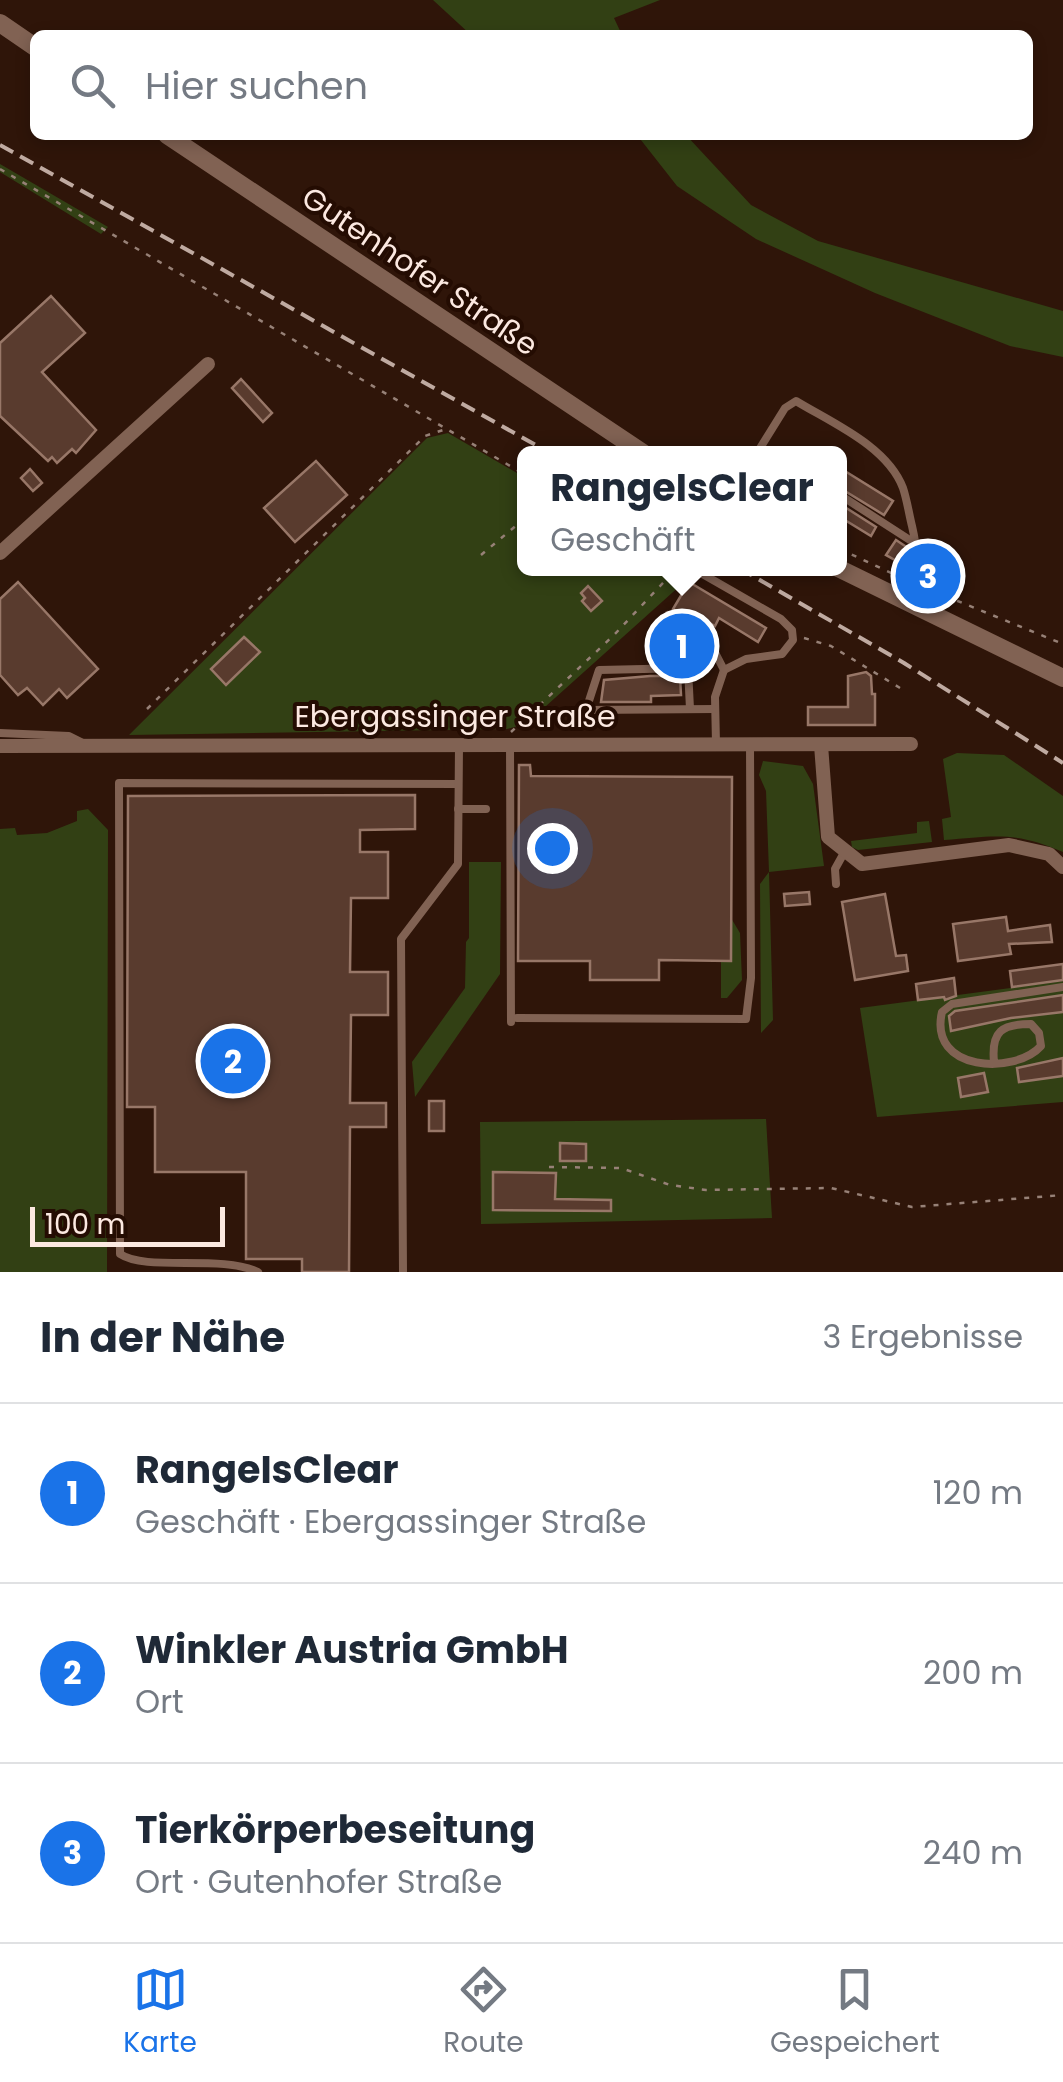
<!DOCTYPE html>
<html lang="de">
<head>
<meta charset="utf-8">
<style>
	body { margin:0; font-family:Poppins,sans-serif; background:#f6f6f7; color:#1f2937 }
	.scale { position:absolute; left:30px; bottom:25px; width:195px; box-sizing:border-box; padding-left:10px; border:5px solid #fce9e1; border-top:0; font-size:28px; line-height:35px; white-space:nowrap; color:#fce9e1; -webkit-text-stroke:8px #240c02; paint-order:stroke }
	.you { position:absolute; left:552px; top:848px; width:35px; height:35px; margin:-25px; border:8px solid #fff; border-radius:50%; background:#1a73e8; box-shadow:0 0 0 15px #1a73e833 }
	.badge { display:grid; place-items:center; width:65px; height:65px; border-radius:50%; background:#1a73e8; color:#fff; font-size:32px; font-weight:700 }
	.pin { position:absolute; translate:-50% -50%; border:5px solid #fff; box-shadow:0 2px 10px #0006 }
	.popup { position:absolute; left:517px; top:446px; width:330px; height:130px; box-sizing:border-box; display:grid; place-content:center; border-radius:15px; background:#fff; filter:drop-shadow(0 2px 8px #0005); font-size:32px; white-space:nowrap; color:#747a83 }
	.popup b { font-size:38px; color:#1f2937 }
	.popup::after { content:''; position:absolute; left:50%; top:100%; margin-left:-20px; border:20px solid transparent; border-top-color:#fff }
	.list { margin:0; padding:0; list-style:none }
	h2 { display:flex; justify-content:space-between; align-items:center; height:130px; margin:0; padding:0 40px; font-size:42px }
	h2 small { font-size:32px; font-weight:400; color:#747a83 }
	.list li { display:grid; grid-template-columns:65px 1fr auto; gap:30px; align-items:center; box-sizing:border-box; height:180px; padding:0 40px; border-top:2px solid #e0e1e3 }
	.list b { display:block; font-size:38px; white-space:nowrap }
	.list p { margin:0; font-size:32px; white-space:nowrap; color:#747a83 }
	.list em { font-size:32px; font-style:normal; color:#747a83 }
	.icon { flex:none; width:55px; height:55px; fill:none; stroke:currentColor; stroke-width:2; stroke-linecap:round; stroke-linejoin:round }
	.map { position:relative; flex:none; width:1063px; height:1272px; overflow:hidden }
	.search { position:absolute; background:#fff; box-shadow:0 5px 15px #0003; left:30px; right:30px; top:30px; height:110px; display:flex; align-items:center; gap:25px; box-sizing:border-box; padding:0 35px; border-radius:15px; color:#747a83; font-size:38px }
	.sheet { height:670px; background:#fff }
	nav { display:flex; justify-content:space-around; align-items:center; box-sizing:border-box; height:140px; border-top:2px solid #e0e1e3; background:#fff; font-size:28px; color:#747a83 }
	nav a { display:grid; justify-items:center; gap:5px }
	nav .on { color:#1a73e8 }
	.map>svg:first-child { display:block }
	.green { fill:#324014 }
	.building { fill:#593b2e; stroke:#987768; stroke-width:2.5 }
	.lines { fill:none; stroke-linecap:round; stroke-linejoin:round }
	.path { stroke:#978177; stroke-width:2.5; stroke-dasharray:5 8; stroke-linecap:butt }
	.service { stroke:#816253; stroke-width:8 }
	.minor { stroke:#816253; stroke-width:14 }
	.tertiary { stroke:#816253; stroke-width:18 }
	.rail { stroke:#bfaaa1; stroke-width:4; stroke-dasharray:15 8; stroke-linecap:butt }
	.labels { text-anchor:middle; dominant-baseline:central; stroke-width:8; stroke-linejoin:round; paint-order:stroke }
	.street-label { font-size:30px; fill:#fce9e1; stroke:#240c02 }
</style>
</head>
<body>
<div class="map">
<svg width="1063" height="1272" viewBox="0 0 1063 1272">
	<rect width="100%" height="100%" fill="#2f1509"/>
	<g class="green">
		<polygon points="433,0 660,0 614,18 622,35 471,35"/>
		<polygon points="637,135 686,135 751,205 818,241 1063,311 1063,357 1010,346 875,293 756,239 677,186"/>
		<polygon points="0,164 108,227 101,234 0,172"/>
		<polygon points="448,433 524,477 524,568 682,568 692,575 526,724 507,729 129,735 427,438"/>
		<path d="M957,753L1004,755L1063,796V852C1015,831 994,836 944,840L942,819L951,817L943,759Z"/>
		<polygon points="763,761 803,766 813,784 824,866 769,872 773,1020 761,1033 760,884 769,872 766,791 759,775"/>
		<polygon points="88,809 108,830 107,1272 0,1272 0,829 15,828 17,835 47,833 77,821 77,811"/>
		<polygon points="929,821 932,842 858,850 852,847 851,841 917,833 917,822"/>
		<polygon points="469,862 501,862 500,974 415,1097 412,1062 465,988 466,942 469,938"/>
		<polygon points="731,918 740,933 742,980 727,998 721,998 721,961"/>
		<polygon points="1063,981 1063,1102 877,1117 860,1008"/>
		<polygon points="766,1119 772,1218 481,1224 480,1122"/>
	</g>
	<g class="building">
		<polygon points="51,296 85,333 42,372 96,430 76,453 72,449 57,463 52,457 48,461 0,416 0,343"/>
		<polygon points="241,379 272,413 263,422 232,388"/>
		<polygon points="316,461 347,495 295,542 264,508"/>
		<polygon points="840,468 893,501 884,515 840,488"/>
		<polygon points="30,469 42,483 33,491 21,478"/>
		<polygon points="840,504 876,527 871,536 840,517"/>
		<polygon points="896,540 908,548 902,564 886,555"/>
		<polygon points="18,582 98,669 67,698 59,689 43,705 27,688 18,695 0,675 0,599"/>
		<polygon points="689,582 766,628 758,642 719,618 715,626 696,615 693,620 673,609"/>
		<polygon points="588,586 602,601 591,611 582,601 585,598 581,593"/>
		<polygon points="244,637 260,652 226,685 211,669"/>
		<polygon points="696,642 696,654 667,654 667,643"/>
		<polygon points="866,672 871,676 872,694 875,694 875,725 808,725 808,707 848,707 848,676"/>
		<polygon points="650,676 680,676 681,695 651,696 651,702 601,702 604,680"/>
		<polygon points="519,765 530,765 531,776 732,777 731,961 659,960 659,980 590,980 590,961 518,961"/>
		<polygon points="415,795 415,829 360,830 360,852 388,852 388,898 351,898 350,972 388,972 388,1015 351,1015 350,1103 386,1103 386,1127 350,1127 349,1272 302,1272 302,1259 246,1259 246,1172 155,1172 155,1107 127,1107 128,796"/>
		<polygon points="809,892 810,904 785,906 784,894"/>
		<polygon points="885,894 896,956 906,955 908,971 855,980 842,902"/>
		<polygon points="1006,917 1008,931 1050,925 1052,942 1009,944 1011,954 958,961 953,924"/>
		<polygon points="1063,964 1063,980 1012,987 1010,971"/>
		<polygon points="954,978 956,996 945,1000 944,997 918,1000 916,984"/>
		<polygon points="1063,995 1063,1012 1011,1018 951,1031 949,1016 955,1011"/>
		<polygon points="1063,1058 1063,1076 1019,1082 1017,1068"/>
		<polygon points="984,1073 988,1092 961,1097 958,1078"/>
		<rect x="429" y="1101" width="15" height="30"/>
		<polygon points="560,1143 586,1144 586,1161 560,1161"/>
		<polygon points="493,1172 556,1173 555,1199 611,1200 611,1211 493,1210"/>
	</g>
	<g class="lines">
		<g class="path">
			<polyline points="0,169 524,474"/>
			<polyline points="700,453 718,449 725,453"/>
			<polyline points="840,549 904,579"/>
			<polyline points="481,555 524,519"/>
			<polyline points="921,586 1063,644"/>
			<polyline points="804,638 831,646 900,688"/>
			<polyline points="147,709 425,436 443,430"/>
			<polyline points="511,732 614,635 677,568"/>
			<polyline points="549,1167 621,1168 670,1185 706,1190 831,1188 912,1207 1063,1195"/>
		</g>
		<g class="service">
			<path d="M757,453L785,408L796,401C832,423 887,446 903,488C907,500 909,514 912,526C919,556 919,573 903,600"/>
			<polyline points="840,495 916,544"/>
			<polyline points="692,568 781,619 792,630 793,640 782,654 746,659 724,670 715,697 716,744"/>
			<polyline points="668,615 707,637 724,670"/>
			<polyline points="690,709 688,668 599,670 586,710 715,709"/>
			<polyline points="0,733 69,736 83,743"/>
			<polyline points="510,743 511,1022"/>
			<polyline points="458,809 486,809"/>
			<polyline points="836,884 835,869 845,851"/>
			<polyline points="517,1018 746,1019 751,978 750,744"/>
			<path d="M994,1062C991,1031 1002,1024 1031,1024L1039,1033L1041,1046C1015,1075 928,1072 942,1012L952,1004L1063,987"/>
			<path d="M258,1272C220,1254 147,1272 120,1254L119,783L458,784"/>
			<polyline points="403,1272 401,939 458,864 459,746"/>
		</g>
		<g class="minor">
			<polyline points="0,553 208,364"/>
			<polyline points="821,745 828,837 862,864 1009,845 1049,854 1063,867"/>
			<polyline points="0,746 911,744"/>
		</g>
		<g class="tertiary">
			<polyline points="0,23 35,47"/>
			<polyline points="167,135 643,453"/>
			<polyline points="838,568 1063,678"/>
		</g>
		<g class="rail">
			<polyline points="0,145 550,453"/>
			<polyline points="739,568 904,663 1063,763"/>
		</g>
	</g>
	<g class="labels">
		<g class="street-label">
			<text transform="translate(420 271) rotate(34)">Gutenhofer Straße</text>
			<text x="455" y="716">Ebergassinger Straße</text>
		</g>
	</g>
</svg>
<div class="scale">100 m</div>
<div class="you"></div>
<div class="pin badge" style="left:682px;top:646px">1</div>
<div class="popup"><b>RangeIsClear</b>Geschäft</div>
<div class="pin badge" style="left:233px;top:1061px">2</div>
<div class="pin badge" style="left:928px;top:576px">3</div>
<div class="search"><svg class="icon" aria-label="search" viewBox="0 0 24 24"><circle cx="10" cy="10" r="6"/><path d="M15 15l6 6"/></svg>Hier suchen</div>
</div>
<section class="sheet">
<h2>In der Nähe<small>3 Ergebnisse</small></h2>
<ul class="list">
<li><span class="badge">1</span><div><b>RangeIsClear</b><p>Geschäft · Ebergassinger Straße</p></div><em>120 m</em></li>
<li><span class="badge">2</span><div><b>Winkler Austria GmbH</b><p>Ort</p></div><em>200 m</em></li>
<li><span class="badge">3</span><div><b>Tierkörperbeseitung</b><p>Ort · Gutenhofer Straße</p></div><em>240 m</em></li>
</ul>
</section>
<nav>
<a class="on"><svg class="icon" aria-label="map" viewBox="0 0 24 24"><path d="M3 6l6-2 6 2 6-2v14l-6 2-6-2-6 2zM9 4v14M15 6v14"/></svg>Karte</a>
<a><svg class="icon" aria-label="directions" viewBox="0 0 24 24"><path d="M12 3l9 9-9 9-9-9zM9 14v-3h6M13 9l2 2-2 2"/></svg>Route</a>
<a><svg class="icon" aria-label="saved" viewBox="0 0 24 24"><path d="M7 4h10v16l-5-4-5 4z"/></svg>Gespeichert</a>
</nav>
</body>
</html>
